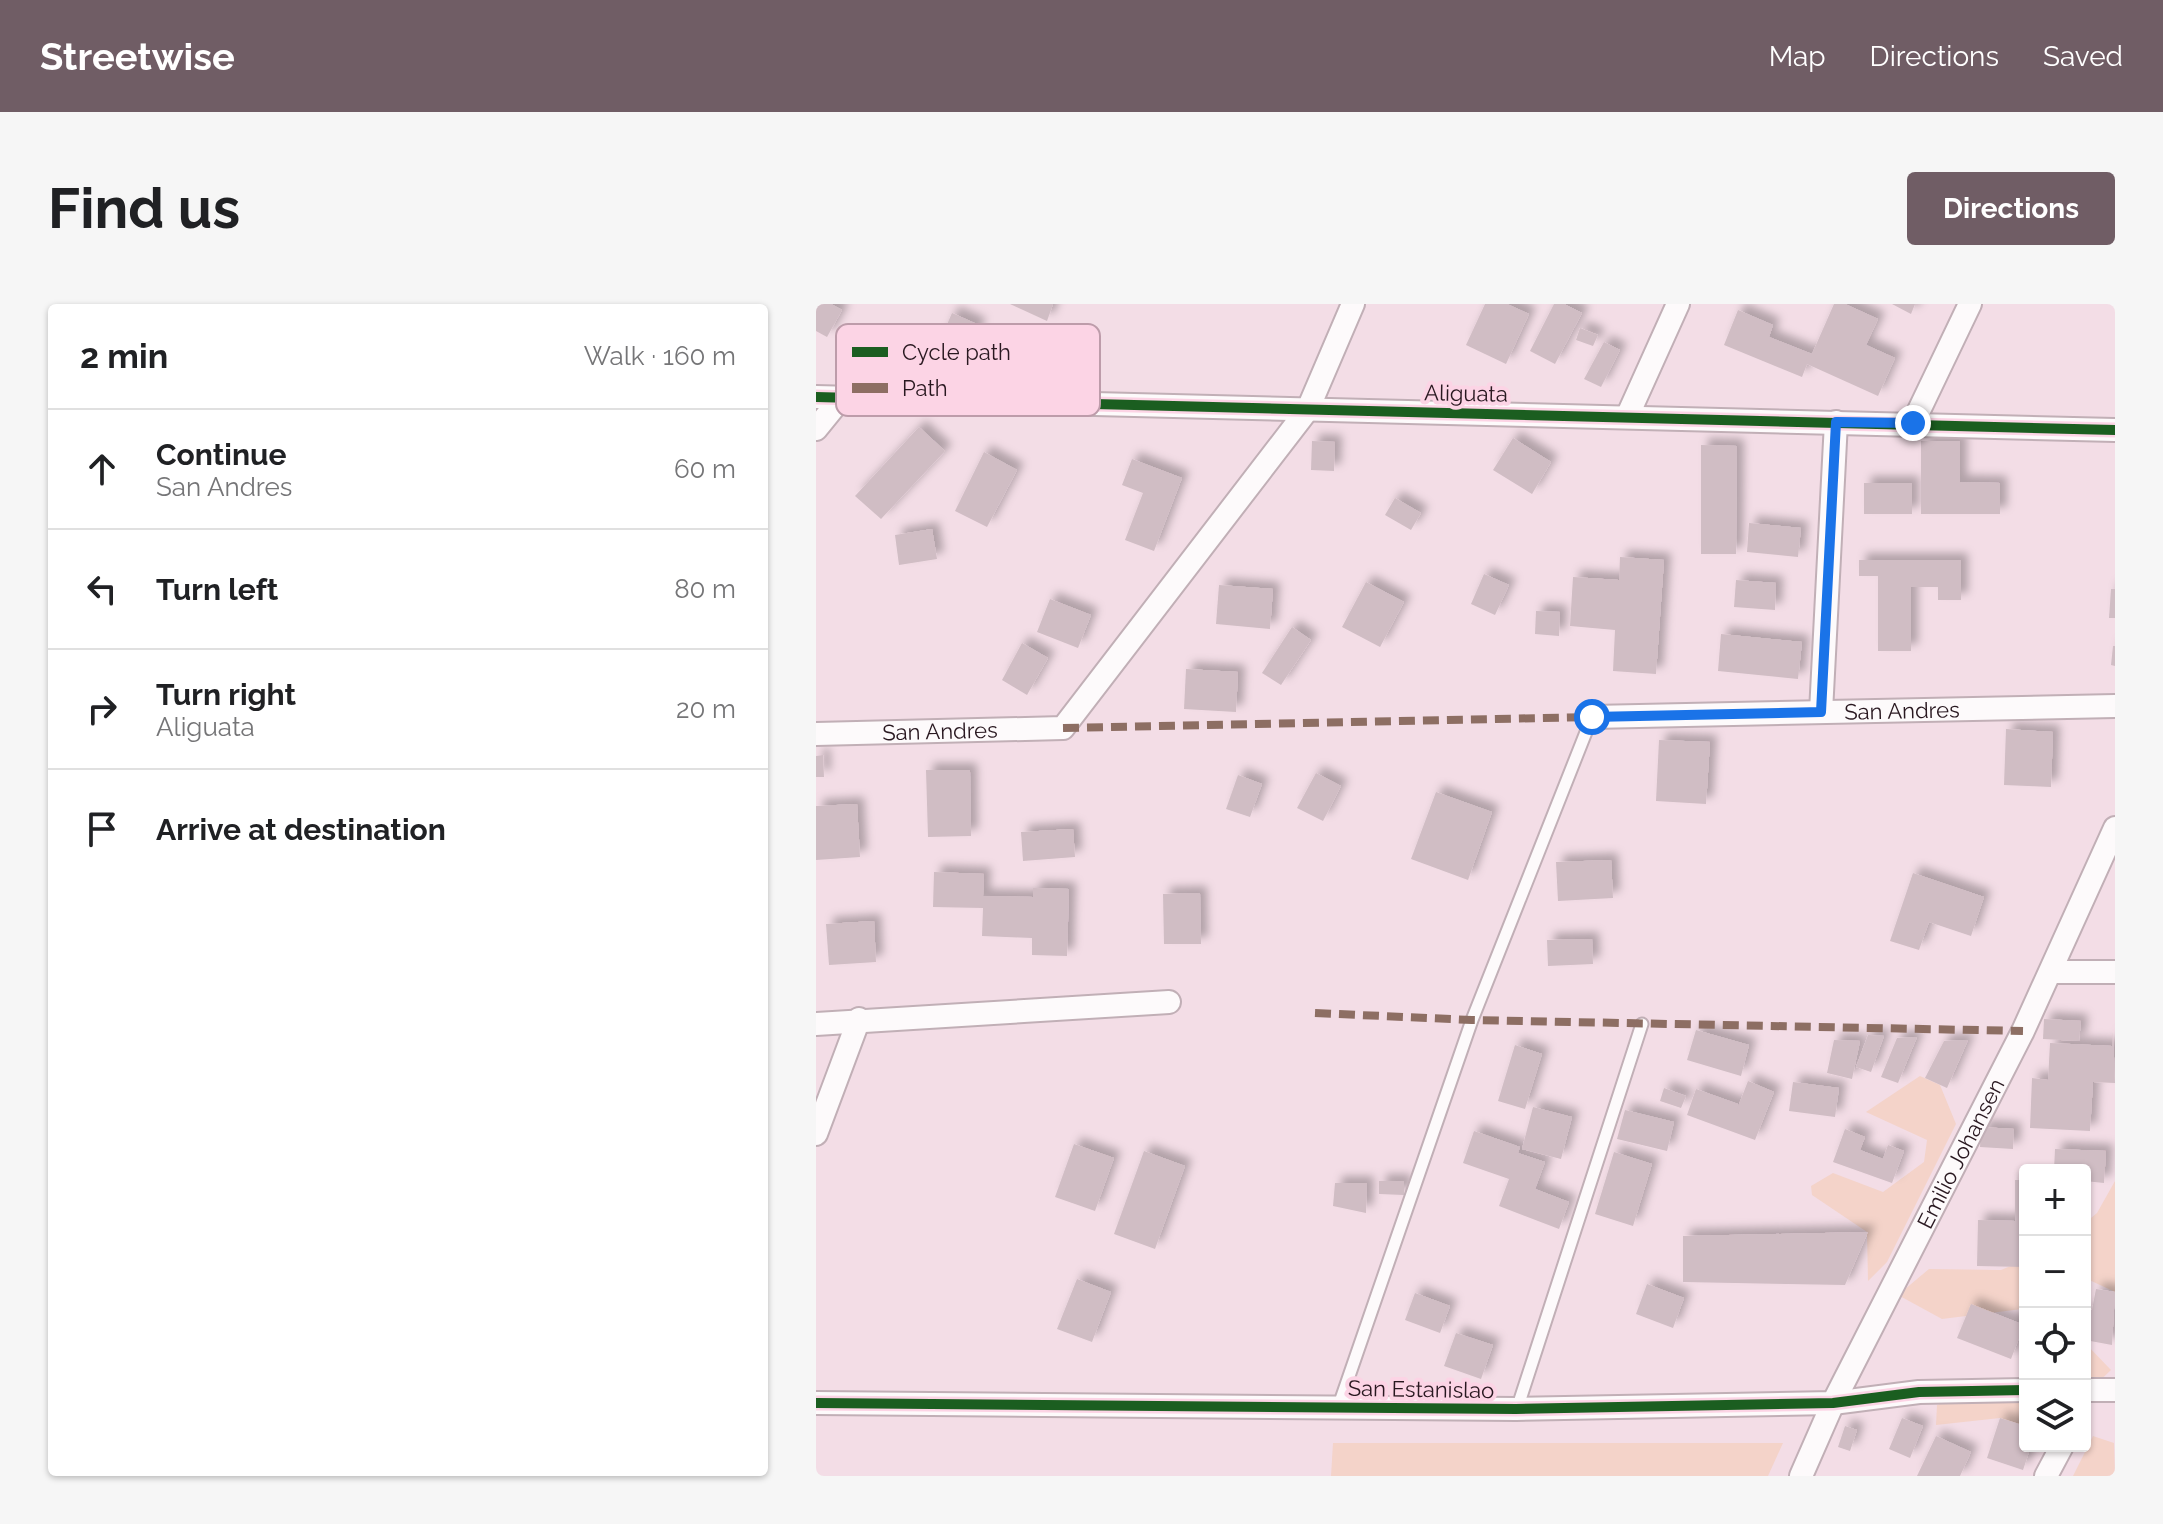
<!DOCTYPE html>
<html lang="en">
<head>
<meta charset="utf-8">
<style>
	body { margin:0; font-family:Raleway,sans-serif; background:#f6f6f6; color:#202124 }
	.controls { position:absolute; right:24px; bottom:24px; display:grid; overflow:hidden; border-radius:8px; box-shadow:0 2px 6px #0004 }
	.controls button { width:72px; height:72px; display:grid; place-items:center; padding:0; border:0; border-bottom:2px solid #e0e0e0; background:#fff; color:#202124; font:40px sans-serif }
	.stop { position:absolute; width:24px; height:24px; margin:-18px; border:6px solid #1a73e8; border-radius:50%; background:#fff }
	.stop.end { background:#1a73e8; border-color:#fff; box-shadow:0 2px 8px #0008 }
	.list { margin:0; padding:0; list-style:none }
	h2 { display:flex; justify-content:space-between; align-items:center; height:104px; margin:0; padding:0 32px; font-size:34px }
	h2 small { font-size:26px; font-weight:400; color:#757577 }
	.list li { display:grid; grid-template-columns:52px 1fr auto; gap:24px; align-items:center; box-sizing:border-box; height:120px; padding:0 32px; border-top:2px solid #e0e0e0 }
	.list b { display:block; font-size:30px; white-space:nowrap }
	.list p { margin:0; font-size:26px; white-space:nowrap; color:#757577 }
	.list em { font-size:26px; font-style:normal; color:#757577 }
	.icon { flex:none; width:44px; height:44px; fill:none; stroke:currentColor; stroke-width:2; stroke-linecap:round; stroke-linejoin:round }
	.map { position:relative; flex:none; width:1299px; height:1172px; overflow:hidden; border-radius:8px }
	header { display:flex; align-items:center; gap:48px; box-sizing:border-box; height:112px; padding:0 40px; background:#705d65; color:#fff }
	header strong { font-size:38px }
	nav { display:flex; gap:44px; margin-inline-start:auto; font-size:28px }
	.intro { display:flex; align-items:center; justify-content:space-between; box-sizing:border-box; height:192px; padding:0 48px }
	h1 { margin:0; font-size:56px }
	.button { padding:20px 36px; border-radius:8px; background:#705d65; color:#fff; font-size:28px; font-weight:700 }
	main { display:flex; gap:48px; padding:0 48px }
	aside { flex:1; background:#fff; border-radius:8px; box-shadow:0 2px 6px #0004 }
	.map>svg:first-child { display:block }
	.green { fill:#f4d3c9 }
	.building { fill:#d0bdc4; filter:url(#shadow) }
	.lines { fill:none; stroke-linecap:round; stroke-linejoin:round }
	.service-casing { stroke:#c1afb6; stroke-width:15 }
	.minor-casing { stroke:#c1afb6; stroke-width:26 }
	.service { stroke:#fdfafb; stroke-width:11 }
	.minor { stroke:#fdfafb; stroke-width:22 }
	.quiet { stroke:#8d6e63; stroke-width:8; stroke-dasharray:16 8; stroke-linecap:butt }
	.cycleway-casing { stroke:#fcd4e5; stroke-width:15 }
	.cycleway { stroke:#1b5e20; stroke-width:10 }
	.route { stroke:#1a73e8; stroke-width:10 }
	.labels { text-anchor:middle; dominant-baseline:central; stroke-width:8; stroke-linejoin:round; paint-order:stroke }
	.street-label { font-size:22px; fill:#291820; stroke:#fcd4e5 }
	.key { fill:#fcd4e5; stroke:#bd9caa; stroke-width:2 }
	.key-label { font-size:22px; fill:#291820 }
</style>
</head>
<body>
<header>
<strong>Streetwise</strong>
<nav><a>Map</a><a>Directions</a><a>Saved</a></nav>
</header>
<div class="intro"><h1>Find us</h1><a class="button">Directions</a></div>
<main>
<aside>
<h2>2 min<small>Walk · 160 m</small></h2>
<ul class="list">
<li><svg class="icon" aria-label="ahead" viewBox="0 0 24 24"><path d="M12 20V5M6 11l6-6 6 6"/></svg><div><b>Continue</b><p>San Andres</p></div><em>60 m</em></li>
<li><svg class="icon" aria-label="left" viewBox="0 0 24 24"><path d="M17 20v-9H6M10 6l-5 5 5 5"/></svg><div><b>Turn left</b></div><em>80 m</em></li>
<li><svg class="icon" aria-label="right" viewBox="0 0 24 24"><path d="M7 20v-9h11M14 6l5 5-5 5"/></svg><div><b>Turn right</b><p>Aliguata</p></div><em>20 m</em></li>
<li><svg class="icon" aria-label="arrive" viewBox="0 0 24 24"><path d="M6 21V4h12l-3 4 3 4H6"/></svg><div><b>Arrive at destination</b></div></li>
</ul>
</aside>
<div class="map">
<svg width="1299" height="1172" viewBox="0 0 1299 1172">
	<defs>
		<filter id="shadow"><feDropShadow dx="7" dy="-7" stdDeviation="4" flood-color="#0004"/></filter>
	</defs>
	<rect width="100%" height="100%" fill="#f3dde6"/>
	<g class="green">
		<polygon points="1104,772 1124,781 1140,820 1071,958 1052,977 1051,928 996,891 995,882 1017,869 1067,888 1108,858 1111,836 1050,808"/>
		<polygon points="1299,877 1299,988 1269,974 1269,919 1281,909"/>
		<polygon points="1209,956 1209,1010 1206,1005 1126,1015 1082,991 1113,965 1185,966"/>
		<polygon points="1269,1039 1295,1066 1274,1086 1269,1082"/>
		<polygon points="1153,1088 1209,1096 1209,1122 1184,1114 1120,1121 1121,1101"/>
		<polygon points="1277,1132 1298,1139 1299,1172 1257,1172"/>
		<polygon points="517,1139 967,1139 952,1172 515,1172"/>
	</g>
	<g class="building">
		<polygon points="0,0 15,0 26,6 11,33 0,27"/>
		<polygon points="194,0 237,0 231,17"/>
		<polygon points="669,0 691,0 713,10 690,60 650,41"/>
		<polygon points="738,0 748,0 766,9 739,60 714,47"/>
		<polygon points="1018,0 1029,0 1062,15 1050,41 1079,54 1062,92 991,60 986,73 908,41 922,6 957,21 953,33 996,50"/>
		<polygon points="1076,0 1099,0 1095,10"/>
		<polygon points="136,9 163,21 143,66 116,55"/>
		<polygon points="764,24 782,31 777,42 760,36"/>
		<polygon points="788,38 804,46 785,83 768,75"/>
		<polygon points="103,123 129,147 65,215 39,192"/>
		<polygon points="697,134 735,158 716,190 677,166"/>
		<polygon points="496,137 519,138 518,167 495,166"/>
		<polygon points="1105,137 1144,137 1144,178 1184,179 1184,210 1105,210"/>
		<polygon points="885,141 921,142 920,250 885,250"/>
		<polygon points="168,148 201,166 171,223 139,207"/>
		<polygon points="316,155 366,174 338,247 309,236 327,189 306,181"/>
		<rect x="1048" y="179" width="48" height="31"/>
		<polygon points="579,194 605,209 595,226 569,211"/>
		<polygon points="933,219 985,224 982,253 931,248"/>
		<polygon points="116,225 121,255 83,261 79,231"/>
		<polygon points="804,253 848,256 840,370 797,367 799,326 754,322 757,273 803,276"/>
		<polygon points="1043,256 1145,256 1145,296 1122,296 1122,283 1095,283 1095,347 1062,347 1062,272 1043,272"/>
		<polygon points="668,270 693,281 679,311 655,300"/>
		<polygon points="920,276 960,279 959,306 918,303"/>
		<polygon points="550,278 588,298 564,343 526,323"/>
		<polygon points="403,281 457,285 454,325 400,320"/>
		<polygon points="1295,285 1299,285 1299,314 1293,314"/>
		<polygon points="234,295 275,311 262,344 221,328"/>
		<polygon points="720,307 744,308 743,332 719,330"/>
		<polygon points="476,323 495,336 465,381 446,369"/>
		<polygon points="905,330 986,338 982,375 902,367"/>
		<polygon points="206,339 232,354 211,391 186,376"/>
		<polygon points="1297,342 1299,342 1299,362 1295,361"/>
		<polygon points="370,365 422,368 420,408 368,405"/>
		<polygon points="1190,425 1237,428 1235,483 1188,481"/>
		<polygon points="843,436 894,438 890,500 840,497"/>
		<polygon points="7,451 8,473 0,473 0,452"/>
		<polygon points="110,466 154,466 155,532 112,533"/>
		<polygon points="500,469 525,482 507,517 481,504"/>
		<polygon points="422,471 446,480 434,513 410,505"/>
		<polygon points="620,488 676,508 652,576 595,555"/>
		<polygon points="41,500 44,553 0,556 0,502"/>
		<polygon points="257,525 259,553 207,557 205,528"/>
		<polygon points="795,556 797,594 742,597 740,558"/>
		<polygon points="118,568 168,570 167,592 217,593 217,584 253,585 251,652 216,651 216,634 166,632 167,604 117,603"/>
		<polygon points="1097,569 1168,593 1155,632 1113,618 1103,646 1074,637"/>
		<polygon points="384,589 385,640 348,640 347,590"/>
		<polygon points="58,617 60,658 13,661 10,620"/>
		<polygon points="776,635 777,660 732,662 731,636"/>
		<polygon points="1228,715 1265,717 1263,737 1227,735"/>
		<polygon points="880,726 933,741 925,772 871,756"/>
		<polygon points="1297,727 1299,779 1277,778 1274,827 1214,824 1216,774 1232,776 1234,739 1296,742"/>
		<polygon points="1052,731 1068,732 1055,768 1040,763"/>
		<polygon points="1101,733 1082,779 1065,773 1081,734"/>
		<polygon points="1018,736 1044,737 1036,775 1011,769"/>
		<polygon points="1152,736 1131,784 1109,774 1128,737"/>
		<polygon points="699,741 726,750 709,805 682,797"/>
		<polygon points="932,777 958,788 939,836 871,811 880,785 922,800 920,808"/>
		<polygon points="977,778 1023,784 1019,813 973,807"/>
		<polygon points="848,784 870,792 865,804 844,797"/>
		<polygon points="717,803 756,813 745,855 706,845"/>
		<polygon points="809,806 858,818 851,847 801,835"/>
		<polygon points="1165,823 1198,825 1197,845 1164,843"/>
		<polygon points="1029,825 1049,833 1044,846 1067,855 1072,841 1088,847 1076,879 1017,858"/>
		<polygon points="658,827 704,843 702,849 729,858 719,885 753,898 743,925 683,902 693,875 647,859"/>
		<polygon points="258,840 298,854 279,907 239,893"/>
		<polygon points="1239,845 1290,847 1288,879 1269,877 1269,866 1238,866"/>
		<polygon points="328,847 369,862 339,945 298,930"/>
		<polygon points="798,848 836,860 817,922 779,910"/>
		<polygon points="1199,876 1209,876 1209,963 1161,962 1162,916 1199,917"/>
		<polygon points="563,877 588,877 588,891 563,890"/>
		<polygon points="519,879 551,879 550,909 517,902"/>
		<polygon points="1052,928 1029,981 867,978 867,932"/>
		<polygon points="261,975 295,988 276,1038 241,1025"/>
		<polygon points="831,980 868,994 857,1024 820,1010"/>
		<polygon points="1280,985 1299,988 1296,1041 1269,1036 1270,1005 1276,1006"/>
		<polygon points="599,989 634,1002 624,1029 589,1016"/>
		<polygon points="1155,1000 1208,1021 1195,1055 1141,1034"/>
		<polygon points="640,1029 677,1041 665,1075 628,1062"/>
		<polygon points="1086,1114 1107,1122 1094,1154 1073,1145"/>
		<polygon points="1184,1114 1209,1122 1209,1142 1215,1142 1207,1166 1171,1154"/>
		<polygon points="1029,1122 1041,1126 1034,1147 1022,1143"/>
		<polygon points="1120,1132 1155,1148 1144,1172 1101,1172"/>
	</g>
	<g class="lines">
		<g class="service-casing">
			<g id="service">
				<polyline points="522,1104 656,716 776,413"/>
				<polyline points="701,1105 826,720"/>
			</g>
		</g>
		<g class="minor-casing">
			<g id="minor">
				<polyline points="0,93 1299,126"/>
				<polyline points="811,113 862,0"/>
				<polyline points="1097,119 1154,0"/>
				<polyline points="0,125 26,93"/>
				<polyline points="1005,408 1020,118"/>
				<path id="s1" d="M776,413L1299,402"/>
				<path id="s2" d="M0,430L247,424L492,105L537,0"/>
				<polyline points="1235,668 1299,668"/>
				<polyline points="0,720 353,698"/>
				<polyline points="0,830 43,715"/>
				<polyline points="1269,1086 1299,1086"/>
				<polyline points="0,1099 700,1105 1017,1099 1103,1088 1209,1086"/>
				<path id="s3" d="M985,1172L1017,1099L1207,727L1299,524"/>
				<polyline points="1230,1172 1246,1142"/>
			</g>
		</g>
		<use href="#service" class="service"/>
		<use href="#minor" class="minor"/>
		<g class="quiet">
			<polyline points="247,424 776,413"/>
			<polyline points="499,709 656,716 1207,727"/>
		</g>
		<g class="cycleway-casing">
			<g id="cycleway">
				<polyline points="0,93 1299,126"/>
				<polyline points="0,1099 700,1105 1017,1099 1103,1088 1209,1086"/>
			</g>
		</g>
		<use href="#cycleway" class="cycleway"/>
	</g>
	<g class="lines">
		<polyline class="route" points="776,413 1005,408 1020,118 1097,119"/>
	</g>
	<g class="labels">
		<g class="street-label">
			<text transform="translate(650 89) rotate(1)">Aliguata</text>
			<text stroke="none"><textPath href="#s1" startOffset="310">San Andres</textPath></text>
			<text stroke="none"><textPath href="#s2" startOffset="124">San Andres</textPath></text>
			<text stroke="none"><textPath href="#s3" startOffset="360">Emilio Johansen</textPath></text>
			<text transform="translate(605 1085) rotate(1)">San Estanislao</text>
		</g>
	</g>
	<rect x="20" y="20" width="264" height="92" rx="12" class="key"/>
	<rect x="36" y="43" width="36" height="10" fill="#1b5e20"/>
	<rect x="36" y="79" width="36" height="10" fill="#8d6e63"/>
	<g class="key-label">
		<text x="86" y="56">Cycle path</text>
		<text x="86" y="92">Path</text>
	</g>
</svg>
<div class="controls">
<button>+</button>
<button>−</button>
<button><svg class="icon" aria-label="locate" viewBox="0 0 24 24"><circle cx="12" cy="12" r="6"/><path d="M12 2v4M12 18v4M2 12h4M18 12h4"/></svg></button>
<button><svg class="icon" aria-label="layers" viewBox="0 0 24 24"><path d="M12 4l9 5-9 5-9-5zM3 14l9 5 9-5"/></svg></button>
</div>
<div class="stop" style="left:776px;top:413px"></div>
<div class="stop end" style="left:1097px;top:119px"></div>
</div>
</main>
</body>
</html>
